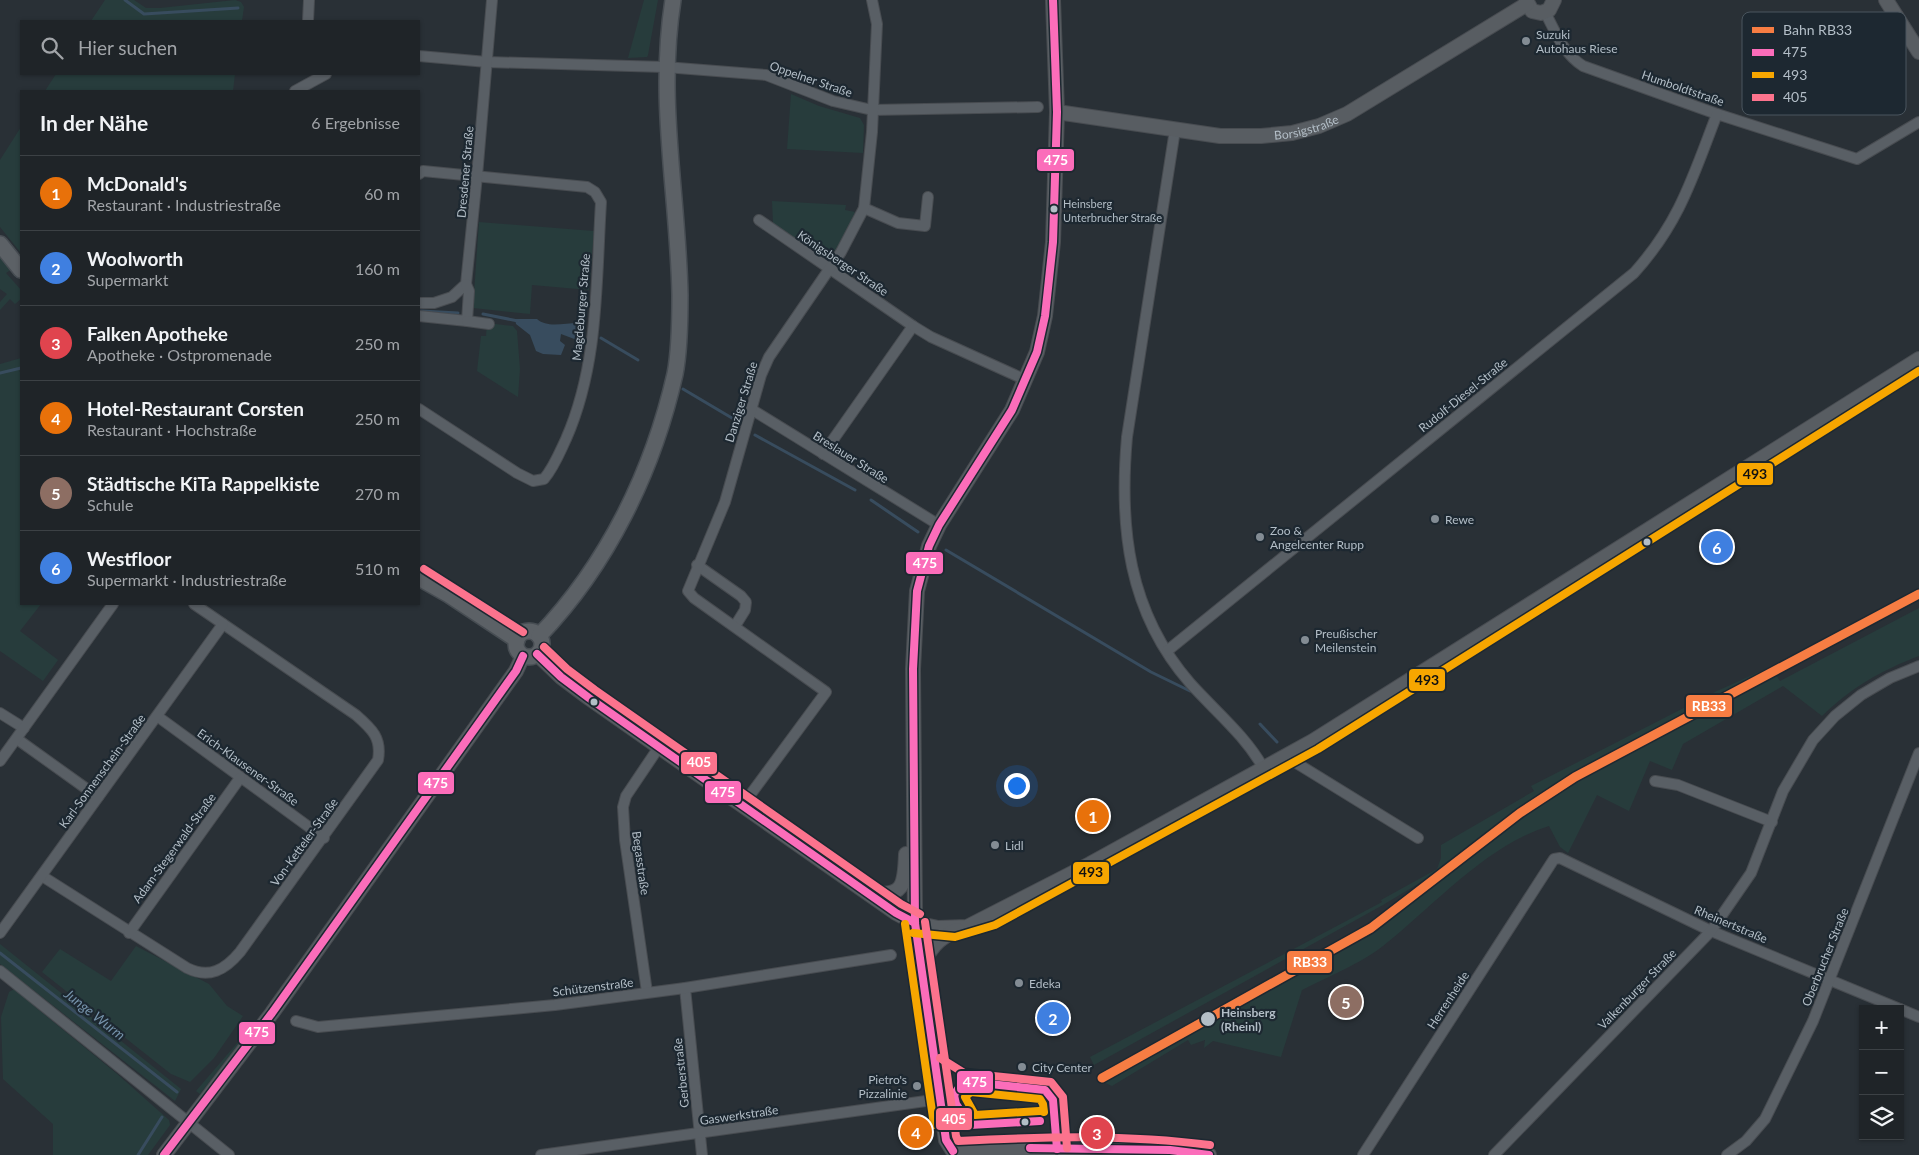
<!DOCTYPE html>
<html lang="de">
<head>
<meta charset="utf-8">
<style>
	body { margin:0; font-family:Lato,sans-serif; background:#2c3034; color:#f1f3f6 }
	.controls { position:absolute; right:15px; bottom:15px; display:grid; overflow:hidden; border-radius:0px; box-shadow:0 1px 4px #0004 }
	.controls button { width:45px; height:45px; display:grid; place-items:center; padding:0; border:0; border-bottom:1px solid #3c4145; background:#1f2428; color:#f1f3f6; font:25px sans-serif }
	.you { position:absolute; left:1016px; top:785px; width:18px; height:18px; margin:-12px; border:4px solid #fff; border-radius:50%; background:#1a73e8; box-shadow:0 0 0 8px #1a73e833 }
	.badge { display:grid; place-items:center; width:32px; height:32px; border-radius:50%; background:#838c94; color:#fff; font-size:16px; font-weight:700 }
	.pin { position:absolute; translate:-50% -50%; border:2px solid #fff; box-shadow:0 1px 5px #0006 }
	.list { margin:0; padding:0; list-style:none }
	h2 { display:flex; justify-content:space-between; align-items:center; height:65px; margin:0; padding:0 20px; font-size:21px }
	h2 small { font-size:16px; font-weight:400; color:#a1a4a8 }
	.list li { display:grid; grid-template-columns:32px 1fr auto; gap:15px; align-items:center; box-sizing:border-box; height:75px; padding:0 20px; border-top:1px solid #3c4145 }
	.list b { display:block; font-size:19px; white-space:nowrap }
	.list p { margin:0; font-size:16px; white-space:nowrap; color:#a1a4a8 }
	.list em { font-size:16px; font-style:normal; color:#a1a4a8 }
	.icon { flex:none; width:28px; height:28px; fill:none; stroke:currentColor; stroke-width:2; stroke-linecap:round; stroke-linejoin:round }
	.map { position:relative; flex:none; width:1919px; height:1155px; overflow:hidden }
	.search { position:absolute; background:#1f2428; box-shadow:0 1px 4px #0004; left:20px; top:20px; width:400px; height:55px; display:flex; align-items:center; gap:12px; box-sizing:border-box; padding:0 18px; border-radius:0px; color:#a1a4a8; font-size:19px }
	.panel { position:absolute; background:#1f2428; box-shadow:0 1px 4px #0004; left:20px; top:90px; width:400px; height:515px; border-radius:0px }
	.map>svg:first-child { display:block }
	.green { fill:#273c3c }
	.water { fill:#384c5e }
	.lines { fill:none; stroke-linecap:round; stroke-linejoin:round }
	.stream { stroke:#384c5e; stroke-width:3 }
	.street-casing { stroke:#484c51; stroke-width:12 }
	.secondary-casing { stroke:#484c51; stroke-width:16 }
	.primary-casing { stroke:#474d53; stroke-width:18 }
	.street { stroke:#595f65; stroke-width:10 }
	.secondary { stroke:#585d62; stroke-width:14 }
	.primary { stroke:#5c6166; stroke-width:15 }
	.bus-1-casing { stroke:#1d2831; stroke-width:11 }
	.bus-2-casing { stroke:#1d2831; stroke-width:11 }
	.bus-3-casing { stroke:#1d2831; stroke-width:11 }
	.bus-1 { stroke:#fb6dba; stroke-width:8 }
	.bus-2 { stroke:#f7a600; stroke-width:8 }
	.bus-3 { stroke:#fc738d; stroke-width:8 }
	.rail-1-casing { stroke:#1d2831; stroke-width:12 }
	.rail-1 { stroke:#f77d43; stroke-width:9 }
	.poi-dot { fill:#838c94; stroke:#1d2831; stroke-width:2 }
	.bus-dot { fill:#b3bec7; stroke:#1d2831; stroke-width:2 }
	.labels { text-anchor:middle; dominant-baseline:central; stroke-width:4.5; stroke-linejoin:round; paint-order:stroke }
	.bus-label { font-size:11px; fill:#b3bec7; stroke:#1d2831; text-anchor:start }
	.poi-label { font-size:12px; fill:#b3bec7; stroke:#1d2831; text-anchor:start }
	.street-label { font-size:12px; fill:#b3bec7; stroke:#1d2831 }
	.stop-label { font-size:12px; font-weight:bold; fill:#b3bec7; stroke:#1d2831; text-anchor:start }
	.water-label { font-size:14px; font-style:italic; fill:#7592aa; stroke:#1d2831 }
	.key { fill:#1d2831; stroke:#4a555e; stroke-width:1 }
	.key-label { font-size:14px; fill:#b3bec7 }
	.line-badge { stroke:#1d2831; stroke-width:2 }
	.badge-label { font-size:14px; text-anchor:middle; font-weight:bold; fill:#fff }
	.pale-badge-label { font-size:14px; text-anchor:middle; font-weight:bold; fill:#111 }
</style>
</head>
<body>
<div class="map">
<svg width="1919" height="1155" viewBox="0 0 1919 1155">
	<rect width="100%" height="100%" fill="#293036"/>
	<g class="green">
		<polygon points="105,0 134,0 146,8 160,8 235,0 241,2 244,7 242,21 91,21"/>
		<polygon points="644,0 658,0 648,55 647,57 628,58"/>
		<polygon points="56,74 235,74 233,91 45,91"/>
		<polygon points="791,94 819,106 860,118 864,125 863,153 787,149"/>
		<polygon points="21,127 21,253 0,227 0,160"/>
		<polygon points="772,201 846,205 845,210 855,212 844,237 831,257 824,258 773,223"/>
		<polygon points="479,222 594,231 589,290 532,285 530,314 473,308"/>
		<polygon points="0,255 12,269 6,273 21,290 21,299 15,304 10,299 0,310 0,302 7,294 0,289"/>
		<polygon points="487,323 513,326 517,331 520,369 518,397 477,371 481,336 486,336"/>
		<polygon points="21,358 21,370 19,371 21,373 21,604 41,604 20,631 58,660 43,681 0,651 0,364"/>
		<path d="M1919,608V656C1880,671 1852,687 1822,716L1783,686L1683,744L1672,770L1650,761L1629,811L1597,795L1568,853L1560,847L1549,826C1485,846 1434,906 1383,946C1363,962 1326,978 1302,990L1281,1057L1213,1041L1204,1048L1205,1040L1191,1045L1188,1040L1112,1086L1103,1082L1373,934L1523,816L1577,780L1776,675L1780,681Z"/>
		<polygon points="1770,667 1594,761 1509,816 1436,873 1383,905 1094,1065 1090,1057 1382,902 1381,900 1437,869 1441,858 1441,845 1534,791 1531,786 1717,691"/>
		<polygon points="0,944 181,1089 175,1101 0,964"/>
		<polygon points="136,946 209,984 227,1006 243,1016 214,1058 190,1082 171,1074 42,972 60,949 111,981"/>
		<polygon points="16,988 29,999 34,1006 116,1073 169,1120 170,1125 148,1155 53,1155 53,1124 3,1079 1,1017 9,992"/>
		<polygon points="245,1034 246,1035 200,1094 196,1091"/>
	</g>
	<path class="water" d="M515,319H537C548,329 567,322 581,323L583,332L577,340L561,334L560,341L565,345L561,355L543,354L536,351L530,335L516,324Z"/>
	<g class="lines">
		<g class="stream">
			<polyline points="125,0 144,14 238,8"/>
			<polyline points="421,311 458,313"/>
			<polyline points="483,314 518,321"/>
			<polyline points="601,338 638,360"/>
			<polyline points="0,373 21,368"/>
			<polyline points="683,389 737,421"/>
			<polyline points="755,435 855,490"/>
			<polyline points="871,500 918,532"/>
			<polyline points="946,550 1151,672 1190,691"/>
			<polyline points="1260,724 1277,742"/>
			<polyline points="0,953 177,1092"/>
			<polyline points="138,1155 162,1117"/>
		</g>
		<g class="street-casing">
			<g id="street">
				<path d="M1545,12C1556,33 1563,53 1583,66L1717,114L1857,159L1919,122"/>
				<polyline points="308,21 309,0"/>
				<polyline points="419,56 487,62 665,67 766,75 833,101 872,110 1038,107"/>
				<polyline points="295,91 326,74"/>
				<path d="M1175,130L1127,437C1119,527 1128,612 1190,683C1216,712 1245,735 1264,769"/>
				<path d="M419,174L423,171L587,187L595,192L601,202C596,282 599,364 566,439C559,454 554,467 544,479L533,481L517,473L419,409"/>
				<polyline points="864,208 898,223 925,226 928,197"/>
				<polyline points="759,220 913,326 823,454"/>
				<polyline points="419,303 434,303 452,297 466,284 477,176 492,0"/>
				<polyline points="419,316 467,321 469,291 466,284"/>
				<polyline points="467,321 489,324"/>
				<polyline points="913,326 931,337 1026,380"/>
				<polyline points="751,409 939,525"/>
				<polyline points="697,565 741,596 746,602 745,610 735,626"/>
				<path d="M1167,651L1634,273C1680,222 1693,176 1717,114"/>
				<polyline points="0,713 24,728"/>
				<polyline points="157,716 324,838"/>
				<polyline points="17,739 98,797"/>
				<polyline points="1288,756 1293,761 1418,838"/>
				<polyline points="0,761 113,604"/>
				<polyline points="1655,781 1678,785 1772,822"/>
				<polyline points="742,806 826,692 694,598 688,591 725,502 761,375 769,357 841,252 864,208 872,132 877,24 872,0"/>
				<path d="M42,876L187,968C209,979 225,970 240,952L378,760C382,738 372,729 356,715L194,604"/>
				<polyline points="0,933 223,624"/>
				<polyline points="129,933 240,778"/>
				<polyline points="0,971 229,1155"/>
				<polyline points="685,988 702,1155"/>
				<polyline points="647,992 625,840 623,807 626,796 659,747"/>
				<polyline points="1900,1009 1919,1017"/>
				<polyline points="296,1021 318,1027 555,1005 685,988 891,955"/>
				<polyline points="541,1155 940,1099"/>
				<polyline points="1363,1155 1554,859 1560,858 1711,931 1900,1009"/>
				<polyline points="1494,1155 1711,931 1751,873 1783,791 1813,740 1835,716 1861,695 1890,678 1919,666"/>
				<polyline points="1727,1155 1746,1141 1765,1119 1813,1021 1919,753"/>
			</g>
		</g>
		<g class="secondary-casing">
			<g id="secondary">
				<polyline points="1053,0 1057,112 1053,242 1045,316 1037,352 1012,410 939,525 929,546 917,591 913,669 915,923 946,1140 953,1151 1028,1148 1170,1150 1209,1155"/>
				<polyline points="1526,0 1532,11 1541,13 1549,10 1554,0"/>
				<polyline points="1886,0 1919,52"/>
				<path id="s1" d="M1057,112L1220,136H1261L1292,133L1319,126L1347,114L1527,4"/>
				<polyline points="537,654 561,677 589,698 896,913 915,923 938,928 967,927 1090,864 1313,741 1919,359"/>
				<path d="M869,892C904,899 905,884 906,854"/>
				<path d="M920,969C929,950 937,938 957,930"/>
				<polyline points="164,1155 272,1013 516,671 523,656"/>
			</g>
		</g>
		<g class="primary-casing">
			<g id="primary">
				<polyline points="0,244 21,270"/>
				<polyline points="419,578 449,595 517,640"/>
				<circle cx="529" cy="644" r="13"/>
				<path d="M539,636C608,564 653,471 675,374C679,354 680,316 680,295C678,194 657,101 673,0"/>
			</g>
		</g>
		<use href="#street" class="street"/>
		<use href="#secondary" class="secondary"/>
		<use href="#primary" class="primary"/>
		<g class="bus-1-casing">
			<g id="bus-1">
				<polyline points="537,654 561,677 589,698 896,913 915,923"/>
				<polyline points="1040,1121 970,1125 956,1104 954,1095 962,1083 971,1082 1045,1090 1053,1100 1057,1149"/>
				<polyline points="1030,1148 1170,1150 1209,1155"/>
				<polyline points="953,1151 946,1140 915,923 913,669 917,591 929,546 939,525 1012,410 1037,352 1045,316 1053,242 1057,112 1053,0"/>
				<polyline points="164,1155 272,1013 516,671 523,656"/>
			</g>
		</g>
		<g class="bus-2-casing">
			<g id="bus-2">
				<polyline points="905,924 934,1125"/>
				<polyline points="913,933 955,937 995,925 1318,749 1919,371"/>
				<polyline points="1039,1111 975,1115 965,1097 971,1092 1040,1099 1043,1104 1044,1112"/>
			</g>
		</g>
		<g class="bus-3-casing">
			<g id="bus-3">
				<polyline points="424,569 523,632"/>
				<polyline points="544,647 567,669 595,690 901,904 920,914"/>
				<path d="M925,922L956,1136L958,1141C1042,1137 1127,1134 1210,1145"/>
				<polyline points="940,1058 964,1073 1051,1082 1063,1097 1067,1148"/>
			</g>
		</g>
		<use href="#bus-1" class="bus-1"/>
		<use href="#bus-2" class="bus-2"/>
		<use href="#bus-3" class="bus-3"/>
		<g class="rail-1-casing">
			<polyline id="rail-1" points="1102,1078 1371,928 1520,813 1575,777 1919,594"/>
		</g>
		<use href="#rail-1" class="rail-1"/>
	</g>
	<g class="poi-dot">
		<circle cx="1526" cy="41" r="5"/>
		<circle cx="1435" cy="519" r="5"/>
		<circle cx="1260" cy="537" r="5"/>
		<circle cx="1305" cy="640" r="5"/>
		<circle cx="995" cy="845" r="5"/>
		<circle cx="1019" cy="983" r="5"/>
		<circle cx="1022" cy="1067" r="5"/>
		<circle cx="917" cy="1086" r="5"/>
	</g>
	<g class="bus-dot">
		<circle cx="1054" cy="209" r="4.5"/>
		<circle cx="1647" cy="542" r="4.5"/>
		<circle cx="594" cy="702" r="4.5"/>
		<circle cx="1208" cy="1019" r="8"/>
		<circle cx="1025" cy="1122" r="4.5"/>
	</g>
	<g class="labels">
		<g class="bus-label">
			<text x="1063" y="203">Heinsberg<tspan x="1063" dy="14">Unterbrucher Straße</tspan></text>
		</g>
		<g class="poi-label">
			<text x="1536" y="34">Suzuki<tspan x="1536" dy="14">Autohaus Riese</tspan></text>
			<text x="1445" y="519">Rewe</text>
			<text x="1270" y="530">Zoo &amp;<tspan x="1270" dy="14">Angelcenter Rupp</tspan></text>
			<text x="1315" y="633">Preußischer<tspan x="1315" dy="14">Meilenstein</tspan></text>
			<text x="1005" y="845">Lidl</text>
			<text x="1029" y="983">Edeka</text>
			<text x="1032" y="1067">City Center</text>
			<text x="907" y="1079" text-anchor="end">Pietro's<tspan x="907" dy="14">Pizzalinie</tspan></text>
		</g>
		<g class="street-label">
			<text transform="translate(811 79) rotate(19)">Oppelner Straße</text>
			<text transform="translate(1683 88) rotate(19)">Humboldtstraße</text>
			<text stroke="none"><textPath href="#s1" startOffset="252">Borsigstraße</textPath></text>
			<text transform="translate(465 172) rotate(-85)">Dresdener Straße</text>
			<text transform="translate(843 263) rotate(34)">Königsberger Straße</text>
			<text transform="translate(581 307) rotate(-85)">Magdeburger Straße</text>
			<text transform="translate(1463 395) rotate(-39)">Rudolf-Diesel-Straße</text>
			<text transform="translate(741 402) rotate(-73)">Danziger Straße</text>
			<text transform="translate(851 457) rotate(32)">Breslauer Straße</text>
			<text transform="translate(248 767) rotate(36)">Erich-Klausener-Straße</text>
			<text transform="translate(102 771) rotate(-54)">Karl-Sonnenschein-Straße</text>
			<text transform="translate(304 842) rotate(-54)">Von-Ketteler-Straße</text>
			<text transform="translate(174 848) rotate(-54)">Adam-Stegerwald-Straße</text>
			<text transform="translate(641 863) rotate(82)">Begasstraße</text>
			<text transform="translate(1731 924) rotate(23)">Rheinertstraße</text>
			<text transform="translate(1825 957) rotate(-68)">Oberbrucher Straße</text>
			<text transform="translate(593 987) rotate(-7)">Schützenstraße</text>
			<text transform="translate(1637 989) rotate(-46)">Valkenburger Straße</text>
			<text transform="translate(1448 1000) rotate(-57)">Herrenheide</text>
			<text transform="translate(681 1073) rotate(-96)">Gerberstraße</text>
			<text transform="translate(739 1115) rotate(-8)">Gaswerkstraße</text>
		</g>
		<g class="stop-label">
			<text x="1221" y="1012">Heinsberg<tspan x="1221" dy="14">(Rheinl)</tspan></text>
		</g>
		<g class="water-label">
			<text transform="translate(95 1014) rotate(38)">Junge Wurm</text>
		</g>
	</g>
	<rect x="1742" y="12" width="164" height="103" rx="8" class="key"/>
	<rect x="1752" y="27" width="22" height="6" fill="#f77d43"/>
	<rect x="1752" y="49" width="22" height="7" fill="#fb6dba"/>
	<rect x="1752" y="72" width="22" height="6" fill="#f7a600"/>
	<rect x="1752" y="94" width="22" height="7" fill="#fc738d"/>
	<g class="key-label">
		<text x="1783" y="35">Bahn RB33</text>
		<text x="1783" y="57">475</text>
		<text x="1783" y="80">493</text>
		<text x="1783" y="102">405</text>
	</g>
	<g class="line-badge">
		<rect x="1036" y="148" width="39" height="24" rx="5" fill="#fb6dba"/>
		<rect x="1736" y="462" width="38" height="24" rx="5" fill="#f7a600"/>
		<rect x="905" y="551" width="39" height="24" rx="5" fill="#fb6dba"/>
		<rect x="1408" y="668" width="38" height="24" rx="5" fill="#f7a600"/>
		<rect x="1685" y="694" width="48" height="24" rx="5" fill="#f77d43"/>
		<rect x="680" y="751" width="38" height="24" rx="5" fill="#fc738d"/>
		<rect x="417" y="771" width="38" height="24" rx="5" fill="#fb6dba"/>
		<rect x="704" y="780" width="38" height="24" rx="5" fill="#fb6dba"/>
		<rect x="1072" y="861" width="38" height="24" rx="5" fill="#f7a600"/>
		<rect x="1286" y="950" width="47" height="24" rx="5" fill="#f77d43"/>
		<rect x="238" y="1021" width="38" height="24" rx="5" fill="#fb6dba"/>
		<rect x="956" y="1070" width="38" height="24" rx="5" fill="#fb6dba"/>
		<rect x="935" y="1107" width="38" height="24" rx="5" fill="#fc738d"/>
	</g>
	<g class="badge-label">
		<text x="1056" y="165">475</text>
		<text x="925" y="568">475</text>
		<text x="1709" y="711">RB33</text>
		<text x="699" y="767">405</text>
		<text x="436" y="788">475</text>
		<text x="723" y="797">475</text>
		<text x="1310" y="967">RB33</text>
		<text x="257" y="1037">475</text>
		<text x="975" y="1087">475</text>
		<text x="954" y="1124">405</text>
	</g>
	<g class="pale-badge-label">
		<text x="1755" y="479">493</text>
		<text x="1427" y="685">493</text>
		<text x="1091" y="877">493</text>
	</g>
</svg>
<div class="controls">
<button>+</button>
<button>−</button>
<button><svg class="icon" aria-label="layers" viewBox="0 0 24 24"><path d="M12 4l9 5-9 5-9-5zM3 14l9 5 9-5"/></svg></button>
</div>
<div class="you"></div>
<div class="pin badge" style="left:1093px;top:816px;background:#e8710a">1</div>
<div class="pin badge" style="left:1053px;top:1018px;background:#3f7fe0">2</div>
<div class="pin badge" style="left:1097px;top:1133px;background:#e0444e">3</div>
<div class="pin badge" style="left:916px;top:1132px;background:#e8710a">4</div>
<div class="pin badge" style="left:1346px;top:1002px;background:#8d6e63">5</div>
<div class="pin badge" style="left:1717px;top:547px;background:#3f7fe0">6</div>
<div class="search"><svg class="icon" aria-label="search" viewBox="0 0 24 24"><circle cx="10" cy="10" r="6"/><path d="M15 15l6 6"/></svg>Hier suchen</div>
<section class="panel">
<h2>In der Nähe<small>6 Ergebnisse</small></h2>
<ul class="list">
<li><span class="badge" style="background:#e8710a">1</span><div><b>McDonald's</b><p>Restaurant · Industriestraße</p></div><em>60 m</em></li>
<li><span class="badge" style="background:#3f7fe0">2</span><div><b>Woolworth</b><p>Supermarkt</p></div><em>160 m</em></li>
<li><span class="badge" style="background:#e0444e">3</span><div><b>Falken Apotheke</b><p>Apotheke · Ostpromenade</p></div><em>250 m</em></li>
<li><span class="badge" style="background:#e8710a">4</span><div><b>Hotel-Restaurant Corsten</b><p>Restaurant · Hochstraße</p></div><em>250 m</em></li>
<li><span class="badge" style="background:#8d6e63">5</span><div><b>Städtische KiTa Rappelkiste</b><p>Schule</p></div><em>270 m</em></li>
<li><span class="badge" style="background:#3f7fe0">6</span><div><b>Westfloor</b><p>Supermarkt · Industriestraße</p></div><em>510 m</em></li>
</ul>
</section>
</div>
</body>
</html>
